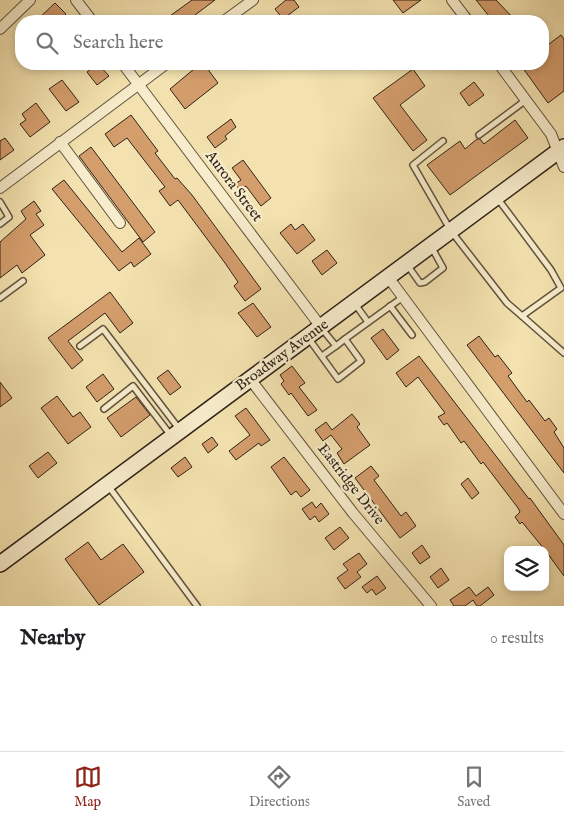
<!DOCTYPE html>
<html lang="en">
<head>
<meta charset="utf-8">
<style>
	body { margin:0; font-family:"IM FELL English",serif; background:#f2f2f2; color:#202124 }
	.controls { position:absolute; right:15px; bottom:15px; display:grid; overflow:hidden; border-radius:10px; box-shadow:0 2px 8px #0003 }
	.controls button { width:45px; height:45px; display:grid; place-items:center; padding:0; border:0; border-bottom:1px solid #e0e0e0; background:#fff; color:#202124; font:25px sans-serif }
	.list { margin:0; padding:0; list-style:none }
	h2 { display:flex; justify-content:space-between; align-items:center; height:65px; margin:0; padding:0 20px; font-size:21px }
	h2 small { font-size:16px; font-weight:400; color:#757577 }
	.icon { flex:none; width:28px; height:28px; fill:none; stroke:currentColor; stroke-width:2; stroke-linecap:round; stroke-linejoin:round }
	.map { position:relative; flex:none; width:564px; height:606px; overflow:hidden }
	.search { position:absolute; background:#fff; box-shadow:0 2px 8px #0003; left:15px; right:15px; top:15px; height:55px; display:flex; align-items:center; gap:12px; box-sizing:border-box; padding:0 18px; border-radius:20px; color:#757577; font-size:19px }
	.sheet { height:145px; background:#fff }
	nav { display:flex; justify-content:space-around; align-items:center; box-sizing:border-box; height:70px; border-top:1px solid #e0e0e0; background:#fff; font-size:14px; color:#757577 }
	nav a { display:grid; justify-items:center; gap:2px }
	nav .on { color:#8f2418 }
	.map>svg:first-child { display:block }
	.building { fill:#d49d6c; stroke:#2f2218 }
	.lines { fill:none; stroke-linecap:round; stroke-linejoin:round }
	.lane-casing { stroke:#60523e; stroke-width:8 }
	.street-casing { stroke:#60523e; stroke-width:12 }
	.secondary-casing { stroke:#2f2218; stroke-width:18 }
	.lane { stroke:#f7eccb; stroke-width:5 }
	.street { stroke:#f7eccb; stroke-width:10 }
	.secondary { stroke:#f7eccb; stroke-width:15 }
	.labels { text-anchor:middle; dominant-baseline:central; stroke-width:4.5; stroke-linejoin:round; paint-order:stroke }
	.street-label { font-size:15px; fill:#2f2218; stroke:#f7eccb }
</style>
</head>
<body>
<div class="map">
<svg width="564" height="606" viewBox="0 0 564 606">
	<rect width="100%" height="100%" fill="#f3e2af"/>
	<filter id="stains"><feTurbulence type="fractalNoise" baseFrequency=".004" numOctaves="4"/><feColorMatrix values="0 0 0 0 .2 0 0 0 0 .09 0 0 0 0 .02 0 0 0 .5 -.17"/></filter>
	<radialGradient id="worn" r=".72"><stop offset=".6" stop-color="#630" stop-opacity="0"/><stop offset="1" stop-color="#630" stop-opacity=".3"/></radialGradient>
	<g class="building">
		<polygon points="192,0 215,0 187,21 163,21"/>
		<polygon points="286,0 294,0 299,7 283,19 275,9"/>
		<polygon points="393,0 421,0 403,13"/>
		<polygon points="476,0 496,0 516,21 493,21"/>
		<polygon points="55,3 66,14 59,21 36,21"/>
		<polygon points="561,35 564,39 564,91 548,103 520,64 543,64 543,36 549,44"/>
		<polygon points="98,64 109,76 97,85 87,72"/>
		<polygon points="200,64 204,64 218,83 185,109 170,89"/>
		<polygon points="413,69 425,86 400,105 427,140 413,151 373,98"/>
		<polygon points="62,80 79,102 66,111 49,89"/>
		<polygon points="474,82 484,95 469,106 460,93"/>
		<polygon points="36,103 50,122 30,137 20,124 26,120 22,114"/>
		<polygon points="131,115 158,151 155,153 175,179 177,178 192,195 261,289 245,301 234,286 238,282 225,263 178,200 170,206 159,191 165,187 127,138 114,147 105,134"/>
		<polygon points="231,119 236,127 225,136 227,139 215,148 207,137"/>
		<polygon points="515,120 528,138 450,195 427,165 460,141 465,149 477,139 480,139 484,144"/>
		<polygon points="5,138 14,150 0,160 0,141"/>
		<polygon points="91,147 155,232 143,242 79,156"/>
		<polygon points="243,160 271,198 261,206 246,186 240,190 235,184 241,180 232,168"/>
		<polygon points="64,180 122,252 139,238 151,254 134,267 131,262 119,271 52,189"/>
		<polygon points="34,201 41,211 36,214 44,225 30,235 45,255 22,273 17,265 0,278 0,242 26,219 21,211"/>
		<polygon points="291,224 295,230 303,224 315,240 297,254 280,233"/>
		<polygon points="327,250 337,263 322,275 312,261"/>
		<polygon points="110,292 133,323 120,333 105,313 68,341 83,360 72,369 48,338"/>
		<polygon points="253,303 271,327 257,337 238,313"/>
		<polygon points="383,329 399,350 387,360 371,338"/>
		<polygon points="479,336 495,357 498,355 512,373 508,376 527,402 529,400 545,421 549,418 557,429 554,432 564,448 564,473 467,345"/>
		<polygon points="419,356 529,499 530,498 564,545 564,576 545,550 522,522 520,524 515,517 520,512 518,508 483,462 481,464 464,441 461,443 447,423 444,425 438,417 445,413 418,377 406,387 396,373"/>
		<polygon points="292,366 305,383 299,387 317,410 308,416 291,393 289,395 281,384 284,381 280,375"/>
		<polygon points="168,370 181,387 170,395 157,378"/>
		<polygon points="103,374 114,389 97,402 86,387"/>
		<polygon points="0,382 12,398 0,407"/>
		<polygon points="57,396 73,417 80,412 91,427 68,444 41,408"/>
		<polygon points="136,397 150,415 121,437 107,418"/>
		<polygon points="246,408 270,440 261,446 259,443 236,460 229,451 250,435 235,416"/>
		<polygon points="352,414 360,424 357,427 370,445 344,464 337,453 342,449 331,435 323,441 315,430 326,422 332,430"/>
		<polygon points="212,437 218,445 208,453 202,444"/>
		<polygon points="48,452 57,463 38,478 29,466"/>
		<polygon points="185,457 192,467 178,477 171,468"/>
		<polygon points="284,457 310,490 301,497 296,491 291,495 271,467"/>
		<polygon points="371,466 379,476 374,480 401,516 406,512 416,526 400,538 355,478"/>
		<polygon points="468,478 479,493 472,499 461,484"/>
		<polygon points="312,502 316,508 321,503 329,514 319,522 315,516 310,520 302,509"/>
		<polygon points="340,527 349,538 334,550 325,538"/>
		<polygon points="88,542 101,560 123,544 144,572 99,605 65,559"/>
		<polygon points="422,545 430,557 420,564 412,553"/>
		<polygon points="359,553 367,564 357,572 361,577 345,589 337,578 348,570 343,564"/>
		<polygon points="441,568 449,580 438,588 430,577"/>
		<polygon points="377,576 386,588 376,595 372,589 367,593 362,587"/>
		<polygon points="469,587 476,596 488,587 494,595 480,606 477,606 473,600 465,606 454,606 450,600"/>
	</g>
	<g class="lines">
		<g class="lane-casing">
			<g id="lane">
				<polyline points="479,135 526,100"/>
				<polyline points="443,141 413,165 451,231 507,303 522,316 561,288 551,270 498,199"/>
				<polyline points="0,202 9,217 0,224"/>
				<polyline points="408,266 420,283 425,282 443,268 432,248"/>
				<polyline points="0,298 23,281"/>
				<polyline points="355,304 368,322"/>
				<polyline points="390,306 412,335"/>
				<polyline points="522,316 564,353"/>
				<polyline points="322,329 336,346 345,339"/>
				<polyline points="309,339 338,379 361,361 345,339 403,297"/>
				<polyline points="80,346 103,329 180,430"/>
				<polyline points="322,356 336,346"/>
				<polyline points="104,409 133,386 172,437"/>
				<polyline points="109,487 197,606"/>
			</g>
		</g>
		<g class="street-casing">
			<g id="street">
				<polyline points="76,0 92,21"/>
				<polyline points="452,0 468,21"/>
				<polyline points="224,21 253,0"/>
				<polyline points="0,29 30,0"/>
				<polyline points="123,64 321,327"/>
				<polyline points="499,64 551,134 564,167"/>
				<polyline points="60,142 120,223"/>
				<polyline points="0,188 166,64"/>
				<polyline points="388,277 564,514"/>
				<polyline points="250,379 353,513 431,606"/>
			</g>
		</g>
		<g class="secondary-casing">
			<polyline id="secondary" points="0,564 564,147"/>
		</g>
		<use href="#lane" class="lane"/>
		<use href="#street" class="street"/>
		<use href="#secondary" class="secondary"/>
	</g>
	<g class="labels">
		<g class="street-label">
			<text transform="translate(234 186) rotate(53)">Aurora Street</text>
			<text transform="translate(282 355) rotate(-36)">Broadway Avenue</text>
			<text transform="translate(351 484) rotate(52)">Eastridge Drive</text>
		</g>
	</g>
	<rect width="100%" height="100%" filter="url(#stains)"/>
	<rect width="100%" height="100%" fill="url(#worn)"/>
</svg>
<div class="controls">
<button><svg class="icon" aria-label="layers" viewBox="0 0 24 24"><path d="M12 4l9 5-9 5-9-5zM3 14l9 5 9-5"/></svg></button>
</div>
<div class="search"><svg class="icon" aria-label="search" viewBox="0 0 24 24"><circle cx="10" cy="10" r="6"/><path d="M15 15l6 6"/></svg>Search here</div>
</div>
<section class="sheet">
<h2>Nearby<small>0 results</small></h2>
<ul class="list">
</ul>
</section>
<nav>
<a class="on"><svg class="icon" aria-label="map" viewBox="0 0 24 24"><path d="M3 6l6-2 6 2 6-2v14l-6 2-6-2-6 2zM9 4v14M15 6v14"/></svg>Map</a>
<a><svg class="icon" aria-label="directions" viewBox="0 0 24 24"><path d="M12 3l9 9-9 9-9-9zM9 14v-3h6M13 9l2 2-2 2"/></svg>Directions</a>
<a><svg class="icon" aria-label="saved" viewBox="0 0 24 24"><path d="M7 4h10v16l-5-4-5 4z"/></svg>Saved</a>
</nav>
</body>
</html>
